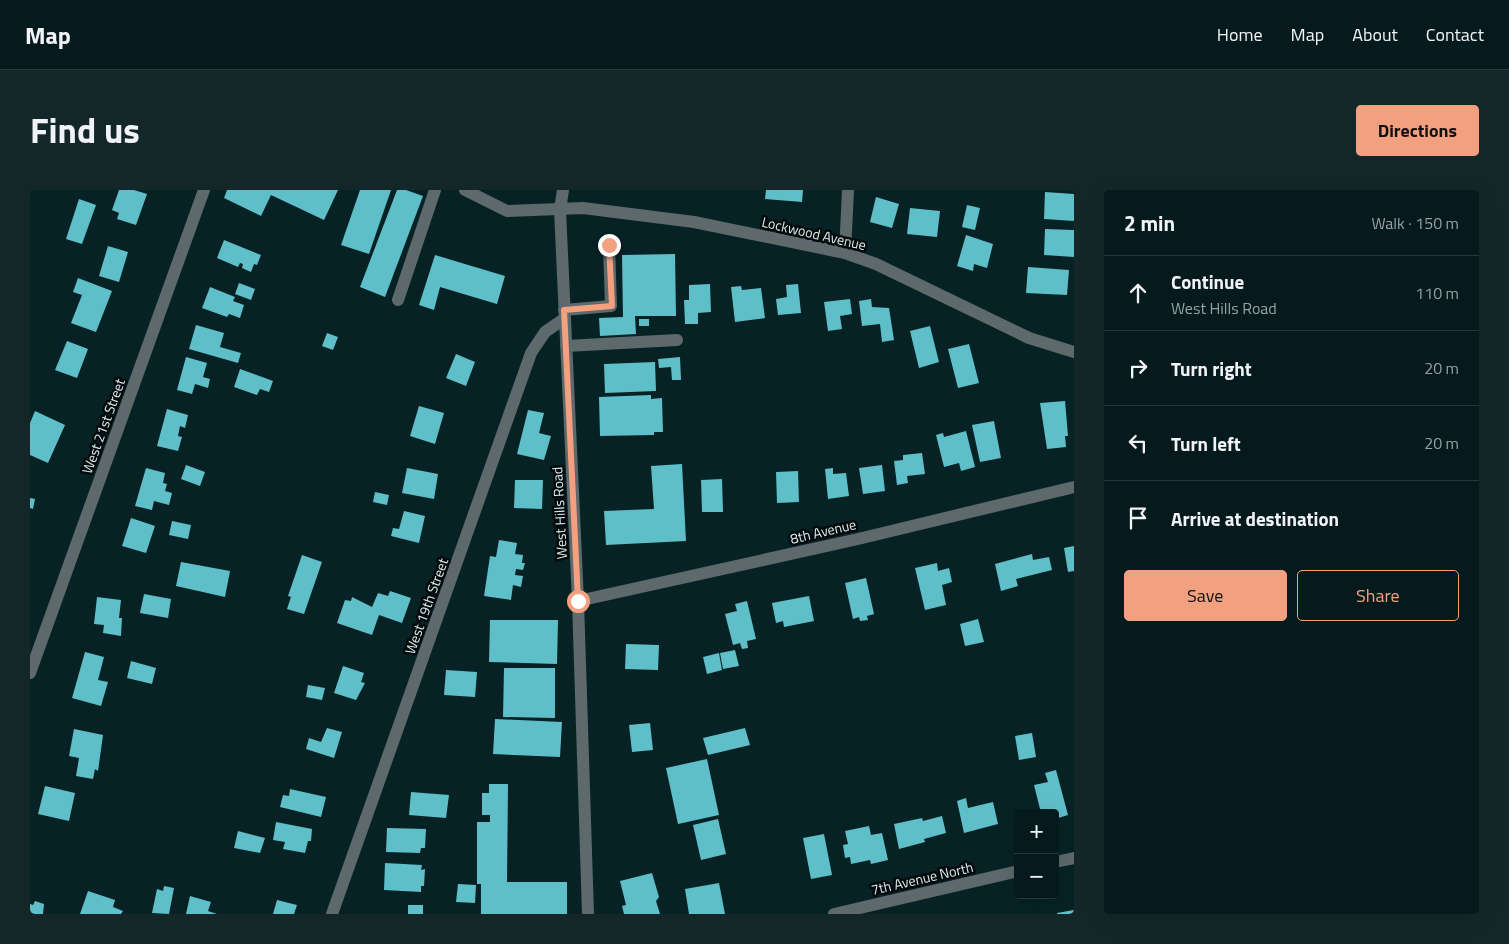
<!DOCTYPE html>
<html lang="en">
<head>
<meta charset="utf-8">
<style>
	body { margin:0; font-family:"Titillium Web",sans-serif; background:#132729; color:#f1f3f6 }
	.controls { position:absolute; right:15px; bottom:15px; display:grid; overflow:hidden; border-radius:5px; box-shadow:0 5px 20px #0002 }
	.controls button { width:45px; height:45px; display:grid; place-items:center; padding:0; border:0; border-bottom:1px solid #26383b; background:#051a1c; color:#f1f3f6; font:25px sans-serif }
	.stop { position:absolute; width:15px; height:15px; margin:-11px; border:4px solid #f3a081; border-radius:50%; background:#fff }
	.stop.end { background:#f3a081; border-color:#fff; box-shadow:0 1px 5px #0008 }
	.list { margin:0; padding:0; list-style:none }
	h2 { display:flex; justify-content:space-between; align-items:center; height:65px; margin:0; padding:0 20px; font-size:21px }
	h2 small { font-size:16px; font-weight:400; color:#97a1a3 }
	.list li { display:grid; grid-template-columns:32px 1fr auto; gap:15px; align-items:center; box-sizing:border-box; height:75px; padding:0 20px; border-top:1px solid #26383b }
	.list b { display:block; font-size:19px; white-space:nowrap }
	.list p { margin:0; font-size:16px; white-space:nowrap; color:#97a1a3 }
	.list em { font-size:16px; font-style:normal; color:#97a1a3 }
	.actions { display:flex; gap:10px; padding:15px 20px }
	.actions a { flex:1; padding:11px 0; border:1px solid #f3a081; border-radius:5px; text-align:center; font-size:18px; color:#f3a081 }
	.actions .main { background:#f3a081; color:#111 }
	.icon { flex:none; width:28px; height:28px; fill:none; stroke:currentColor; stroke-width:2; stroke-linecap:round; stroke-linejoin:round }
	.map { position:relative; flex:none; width:1044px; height:724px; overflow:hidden; border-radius:5px }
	header { display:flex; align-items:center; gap:30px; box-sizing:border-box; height:70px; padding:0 25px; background:#051a1c; border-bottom:1px solid #26383b }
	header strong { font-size:24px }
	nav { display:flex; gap:28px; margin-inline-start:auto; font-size:18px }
	.intro { display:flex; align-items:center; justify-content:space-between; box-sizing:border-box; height:120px; padding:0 30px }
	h1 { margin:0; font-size:35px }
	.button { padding:12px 22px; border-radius:5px; background:#f3a081; color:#111; font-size:18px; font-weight:700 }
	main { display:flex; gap:30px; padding:0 30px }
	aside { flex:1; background:#051a1c; border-radius:5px; box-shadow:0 5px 20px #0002 }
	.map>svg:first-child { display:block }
	.building { fill:#5fbfc8 }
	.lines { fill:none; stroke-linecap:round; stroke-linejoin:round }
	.minor { stroke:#5d696a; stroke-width:12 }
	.route { stroke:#f3a081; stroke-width:6 }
	.labels { text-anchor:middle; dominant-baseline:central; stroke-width:5; stroke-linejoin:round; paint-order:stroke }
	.street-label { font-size:14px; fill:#deedee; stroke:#020a0b }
</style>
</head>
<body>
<header>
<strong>Map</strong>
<nav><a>Home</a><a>Map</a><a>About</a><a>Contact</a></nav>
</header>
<div class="intro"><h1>Find us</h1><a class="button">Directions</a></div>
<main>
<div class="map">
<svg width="1044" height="724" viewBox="0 0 1044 724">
	<rect width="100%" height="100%" fill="#072225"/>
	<g class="building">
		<polygon points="89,0 104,0 117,4 106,35 87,29 89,23 82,20"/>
		<polygon points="197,0 308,0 294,30 241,5 231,26 194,8"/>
		<polygon points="330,0 361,0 339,64 311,55"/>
		<polygon points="367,0 376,0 393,6 355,107 330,97"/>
		<polygon points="736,0 773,0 772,12 735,9"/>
		<polygon points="1015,2 1044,4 1044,31 1014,29"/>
		<polygon points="846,7 869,14 862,38 840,32"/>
		<polygon points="49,9 66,15 52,54 36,49"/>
		<polygon points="937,15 950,18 945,40 932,37"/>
		<polygon points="880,18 910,21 907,47 877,44"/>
		<polygon points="1015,39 1044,40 1044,67 1014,65"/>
		<polygon points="936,45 963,54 957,78 944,74 943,81 927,76"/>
		<polygon points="194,50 231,65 227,75 224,74 221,82 212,78 213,74 210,73 208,77 187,68"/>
		<polygon points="78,56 98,62 89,92 69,86"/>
		<polygon points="645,64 646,126 605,126 606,144 570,146 569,128 593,127 592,65"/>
		<polygon points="405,65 475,86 467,114 410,97 404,120 389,115"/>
		<polygon points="998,77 1039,80 1037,105 996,103"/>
		<polygon points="48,88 82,101 66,142 41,133 52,105 43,102"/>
		<polygon points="209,93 225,99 221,110 205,104"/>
		<polygon points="680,94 681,122 668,123 668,134 655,134 654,110 659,110 659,95"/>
		<polygon points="768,94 771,123 748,125 746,109 757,107 756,95"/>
		<polygon points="711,96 712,100 731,98 735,128 705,132 701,97"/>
		<polygon points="180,97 205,107 203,111 214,115 210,128 199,124 197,127 172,118"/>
		<polygon points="820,109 822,124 810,126 812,139 798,141 794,112"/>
		<polygon points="841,109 842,117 859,118 864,150 852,152 850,134 832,136 829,111"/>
		<rect x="609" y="129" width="10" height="7"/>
		<polygon points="166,135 194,143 190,157 211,163 208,173 159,159"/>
		<polygon points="900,136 909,172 889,178 880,141"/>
		<polygon points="297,143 308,147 303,160 292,156"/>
		<polygon points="37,151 58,159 47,188 25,180"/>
		<polygon points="939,154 949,193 928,198 918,159"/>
		<polygon points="426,164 445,172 436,196 416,188"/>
		<polygon points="156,167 177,173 173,187 180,189 178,198 165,194 162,204 147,200"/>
		<polygon points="650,167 651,190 642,190 641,177 629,178 628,169"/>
		<polygon points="625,172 626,201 575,203 574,174"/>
		<polygon points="210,179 243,191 239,202 230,199 227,205 204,197"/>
		<polygon points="621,205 621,209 632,208 633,242 624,242 624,245 570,246 569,207"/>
		<polygon points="1035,211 1038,246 1035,246 1036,257 1017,259 1010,213"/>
		<polygon points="389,216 414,223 405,254 380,246"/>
		<polygon points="137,219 158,225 155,238 150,236 148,246 152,247 148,261 127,256"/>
		<polygon points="498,220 514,223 509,243 521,246 514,270 487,264"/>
		<polygon points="5,221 35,235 18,273 0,265 0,233"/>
		<polygon points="964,231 971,268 950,272 942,235"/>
		<polygon points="936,241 945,277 931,281 929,273 914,277 906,245 913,243 914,247"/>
		<polygon points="892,263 895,284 877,286 878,293 867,295 864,271 873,270 873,265"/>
		<polygon points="652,274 656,351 576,355 574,321 624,319 621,276"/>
		<polygon points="156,275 175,282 170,296 151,289"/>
		<polygon points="852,275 855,301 833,304 829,278"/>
		<polygon points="116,278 135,283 133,293 137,294 135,301 142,303 139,315 124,311 122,320 105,316"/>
		<polygon points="377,278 408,284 404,309 372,303"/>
		<polygon points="803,278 803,284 816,283 819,306 798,309 795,279"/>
		<polygon points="768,281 769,312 747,313 746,282"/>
		<polygon points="692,289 693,322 672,322 671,290"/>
		<polygon points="485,290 513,290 512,319 484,318"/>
		<polygon points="345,302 359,305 357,315 343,312"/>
		<polygon points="0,308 5,309 3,319 0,318"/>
		<polygon points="374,321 395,326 389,353 361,346 363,338 369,339"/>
		<polygon points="101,328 125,336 116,363 92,356"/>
		<polygon points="142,331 161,335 158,349 139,345"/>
		<polygon points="469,350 487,353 485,364 493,365 492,373 495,373 493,380 486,379 485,385 493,386 491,397 483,395 481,410 454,406 460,366 466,367"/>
		<polygon points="1044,356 1044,381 1038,382 1034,358"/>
		<polygon points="1002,364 1003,370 1019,367 1022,380 986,389 988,396 971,401 965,374"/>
		<polygon points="272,365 292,372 274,424 257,419 261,407 258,406"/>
		<polygon points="151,372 200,381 195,407 146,396"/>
		<polygon points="907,373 908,381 919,378 922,392 912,395 916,415 895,420 885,378"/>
		<polygon points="836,388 844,424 837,426 838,430 830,431 829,427 823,429 815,393"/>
		<polygon points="360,401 381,408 372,433 349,425 342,445 307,433 315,410 321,411 322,407 342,417 348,403 358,406"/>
		<polygon points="114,404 141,409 138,428 110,423"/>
		<polygon points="779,406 784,431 754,437 753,431 746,433 742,413"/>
		<polygon points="67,407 91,410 89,428 92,428 91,446 73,443 74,435 64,434"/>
		<polygon points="717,411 726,449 717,451 718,458 712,459 710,453 703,455 695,424 707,421 705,414"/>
		<polygon points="948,429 954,452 935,456 930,434"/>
		<polygon points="460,430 528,430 527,474 459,472"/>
		<polygon points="596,454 629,455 628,480 595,479"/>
		<polygon points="705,460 709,476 693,479 690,463"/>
		<polygon points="55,462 74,467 68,490 78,492 71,516 42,508"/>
		<polygon points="689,463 692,480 677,484 673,467"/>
		<polygon points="101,471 126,478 122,494 97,488"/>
		<polygon points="313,476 334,483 331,492 335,493 326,510 304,503"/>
		<polygon points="474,478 525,478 525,528 473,527"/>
		<polygon points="416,480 447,482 445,507 414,505"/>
		<polygon points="278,495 295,498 292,510 276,507"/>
		<polygon points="465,529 532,532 530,567 463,564"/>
		<polygon points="620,533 623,560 602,562 599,535"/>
		<polygon points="297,538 312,542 304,568 276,559 279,548 291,552"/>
		<polygon points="715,538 720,555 678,565 673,548"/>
		<polygon points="44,539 73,545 68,581 65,579 63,589 46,586 49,568 39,566"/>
		<polygon points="1002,543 1006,567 989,570 985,546"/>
		<polygon points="677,569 689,625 648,634 636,578"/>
		<polygon points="1026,580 1038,625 1025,629 1025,623 1011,623 1004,595 1018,592 1015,583"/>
		<polygon points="459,594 478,594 477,692 537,692 537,724 451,724 451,694 447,694 447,632 460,632 460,625 452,625 452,603 459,603"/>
		<polygon points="15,596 45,603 39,631 8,624"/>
		<polygon points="260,599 296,607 291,627 250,617 253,605 259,606"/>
		<polygon points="381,602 419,605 416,628 379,625"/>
		<polygon points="936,608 938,618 963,612 968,634 934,643 927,611"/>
		<polygon points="912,626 916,643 894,649 895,652 869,659 864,634 892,628 893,631"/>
		<polygon points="688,629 696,664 671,670 663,635"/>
		<polygon points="246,632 282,639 281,651 278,651 275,663 253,659 255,652 243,650"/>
		<polygon points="839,636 841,645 852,643 858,670 841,674 840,670 821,674 820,667 815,668 813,655 818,654 815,641"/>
		<polygon points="357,638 396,639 395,658 391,658 390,663 356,662"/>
		<polygon points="208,641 235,648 230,663 204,658"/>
		<polygon points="794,644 802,685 781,689 773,648"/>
		<polygon points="355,673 392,675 391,680 395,679 394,696 391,696 391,702 354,700"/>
		<polygon points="622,683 629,707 626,711 630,724 594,724 592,716 596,715 590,691"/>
		<polygon points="689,693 695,724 659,724 655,699"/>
		<polygon points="428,694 446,695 445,713 426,712"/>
		<polygon points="134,696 144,698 139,724 122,723 127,699 133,701"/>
		<polygon points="58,701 85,710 83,717 93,721 91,724 50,724"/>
		<polygon points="160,706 181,712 178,721 187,724 156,724"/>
		<polygon points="247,710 267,715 264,724 243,724"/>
		<polygon points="5,711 14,714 13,724 0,724 0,714 3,715"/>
		<rect x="378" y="715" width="15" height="9"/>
		<polygon points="1044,720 1044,724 1027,724 1027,723"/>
	</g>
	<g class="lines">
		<g class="minor">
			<polyline points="435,0 477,21 553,18 664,32 815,63 846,74 999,148 1044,162"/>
			<polyline points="533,0 530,20 548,411 558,724"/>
			<polyline points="815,63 818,0"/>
			<polyline points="368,110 405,0"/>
			<polyline points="534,120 581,116 579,55"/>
			<polyline points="536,156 647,150"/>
			<polyline points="548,411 828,349 1044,297"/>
			<polyline points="0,483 174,0"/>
			<polyline points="1025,672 1044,668"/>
			<polyline points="302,724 501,163 515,142 534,129"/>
			<polyline points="804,724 988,681"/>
		</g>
	</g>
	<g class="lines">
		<polyline class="route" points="548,411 534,120 582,116 579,55"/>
	</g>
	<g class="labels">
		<g class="street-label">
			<text transform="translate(784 43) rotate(13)">Lockwood Avenue</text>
			<text transform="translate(73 236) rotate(-70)">West 21st Street</text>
			<text transform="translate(529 323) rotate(-93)">West Hills Road</text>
			<text transform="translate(793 341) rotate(-13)">8th Avenue</text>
			<text transform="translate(396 416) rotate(-70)">West 19th Street</text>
			<text transform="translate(892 688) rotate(-13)">7th Avenue North</text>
		</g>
	</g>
</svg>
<div class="controls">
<button>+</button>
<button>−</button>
</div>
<div class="stop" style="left:548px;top:411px"></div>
<div class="stop end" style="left:579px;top:55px"></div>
</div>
<aside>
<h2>2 min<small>Walk · 150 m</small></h2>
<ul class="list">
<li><svg class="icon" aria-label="ahead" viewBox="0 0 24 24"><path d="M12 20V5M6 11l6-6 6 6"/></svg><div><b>Continue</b><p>West Hills Road</p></div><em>110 m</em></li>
<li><svg class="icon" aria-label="right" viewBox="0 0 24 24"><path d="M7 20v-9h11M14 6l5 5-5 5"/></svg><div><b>Turn right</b></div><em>20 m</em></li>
<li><svg class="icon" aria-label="left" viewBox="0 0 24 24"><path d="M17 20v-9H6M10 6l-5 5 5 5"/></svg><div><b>Turn left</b></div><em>20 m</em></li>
<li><svg class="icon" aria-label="arrive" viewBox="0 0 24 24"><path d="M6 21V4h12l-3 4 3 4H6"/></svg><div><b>Arrive at destination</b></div></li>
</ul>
<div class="actions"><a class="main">Save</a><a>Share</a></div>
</aside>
</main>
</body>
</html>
